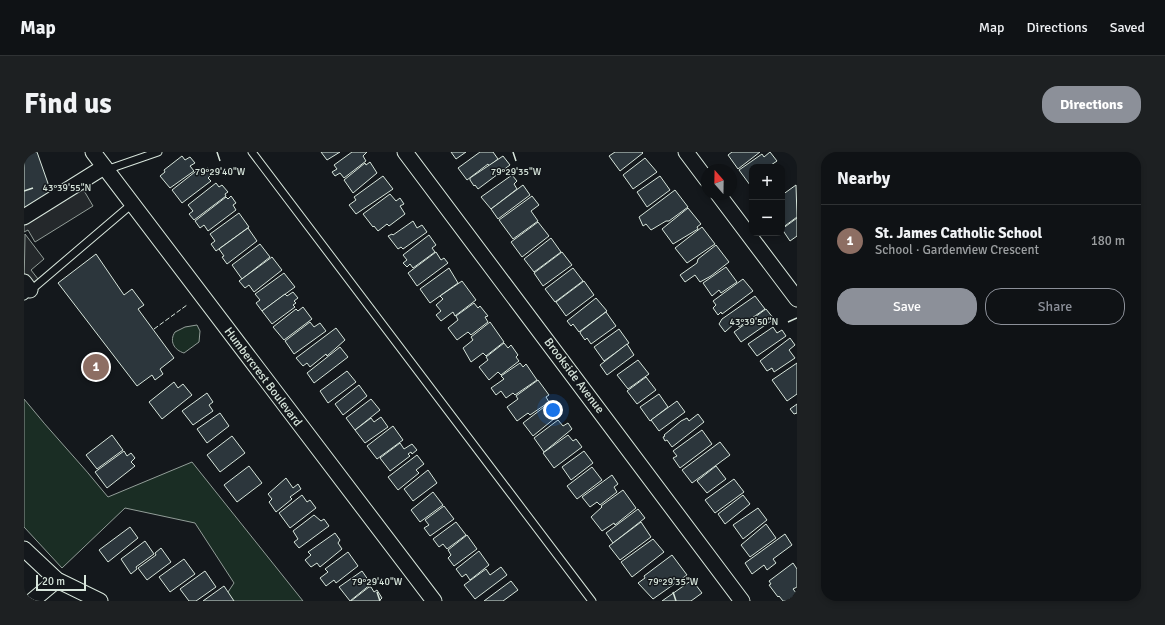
<!DOCTYPE html>
<html lang="en">
<head>
<meta charset="utf-8">
<style>
	body { margin:0; font-family:Signika,sans-serif; background:#1d2022; color:#f1f3f6 }
	.controls { position:absolute; right:12px; top:12px; display:grid; overflow:hidden; border-radius:8px; box-shadow:0 2px 6px #0003 }
	.controls button { width:36px; height:36px; display:grid; place-items:center; padding:0; border:0; border-bottom:1px solid #2f3234; background:#0f1215; color:#f1f3f6; font:20px sans-serif }
	.compass { position:absolute; left:677px; top:12px; width:36px; height:36px; border-radius:50%; background:#0f1215; box-shadow:0 2px 6px #0003; rotate:340deg }
	.scale { position:absolute; left:12px; bottom:10px; width:50px; box-sizing:border-box; padding-left:4px; border:2px solid #d8e6dc; border-top:0; font-size:11px; line-height:14px; white-space:nowrap; color:#d8e6dc; -webkit-text-stroke:3px #14181c; paint-order:stroke }
	.you { position:absolute; left:529px; top:258px; width:14px; height:14px; margin:-10px; border:3px solid #fff; border-radius:50%; background:#1a73e8; box-shadow:0 0 0 6px #1a73e833 }
	.badge { display:grid; place-items:center; width:26px; height:26px; border-radius:50%; background:#8c9099; color:#fff; font-size:13px; font-weight:700 }
	.pin { position:absolute; translate:-50% -50%; border:2px solid #fff; box-shadow:0 1px 4px #0006 }
	.list { margin:0; padding:0; list-style:none }
	h2 { display:flex; justify-content:space-between; align-items:center; height:52px; margin:0; padding:0 16px; font-size:17px }
	h2 small { font-size:13px; font-weight:400; color:#9b9ea0 }
	.list li { display:grid; grid-template-columns:26px 1fr auto; gap:12px; align-items:center; box-sizing:border-box; height:72px; padding:0 16px; border-top:1px solid #2f3234 }
	.list b { display:block; font-size:15px; white-space:nowrap }
	.list p { margin:0; font-size:13px; white-space:nowrap; color:#9b9ea0 }
	.list em { font-size:13px; font-style:normal; color:#9b9ea0 }
	.actions { display:flex; gap:8px; padding:12px 16px }
	.actions a { flex:1; padding:9px 0; border:1px solid #8c9099; border-radius:16px; text-align:center; font-size:14px; color:#8c9099 }
	.actions .main { background:#8c9099; color:#fff }
	.map { position:relative; flex:none; width:773px; height:449px; overflow:hidden; border-radius:16px }
	header { display:flex; align-items:center; gap:24px; box-sizing:border-box; height:56px; padding:0 20px; background:#0f1215; border-bottom:1px solid #2f3234 }
	header strong { font-size:19px }
	nav { display:flex; gap:22px; margin-inline-start:auto; font-size:14px }
	.intro { display:flex; align-items:center; justify-content:space-between; box-sizing:border-box; height:96px; padding:0 24px }
	h1 { margin:0; font-size:28px }
	.button { padding:10px 18px; border-radius:16px; background:#8c9099; color:#fff; font-size:14px; font-weight:700 }
	main { display:flex; gap:24px; padding:0 24px }
	aside { flex:1; background:#0f1215; border-radius:16px; box-shadow:0 2px 6px #0003 }
	.map>svg:first-child { display:block }
	.green { fill:#1a2d24; stroke:#939e99 }
	.parking { fill:#24282b; stroke:#939e99 }
	.building { fill:#2c363c; stroke:#d8e6dc }
	.lines { fill:none; stroke-linecap:round; stroke-linejoin:round }
	.service-casing { stroke:#d8e6dc; stroke-width:9 }
	.minor-casing { stroke:#d8e6dc; stroke-width:17 }
	.service { stroke:#14181c; stroke-width:7 }
	.minor { stroke:#14181c; stroke-width:15 }
	.fence { stroke:#d8e6dc; stroke-width:1; stroke-dasharray:5 2; stroke-linecap:butt }
	.ticks { fill:none; stroke:#d8e6dc; stroke-width:1.5 }
	.labels { text-anchor:middle; dominant-baseline:central; stroke-width:3; stroke-linejoin:round; paint-order:stroke }
	.street-label { font-size:12px; fill:#d8e6dc; stroke:#14181c }
	.ticks-label { font-size:10px; text-anchor:middle; fill:#d8e6dc; stroke:#14181c; stroke-width:3; stroke-linejoin:round; paint-order:stroke }
</style>
</head>
<body>
<header>
<strong>Map</strong>
<nav><a>Map</a><a>Directions</a><a>Saved</a></nav>
</header>
<div class="intro"><h1>Find us</h1><a class="button">Directions</a></div>
<main>
<div class="map">
<svg width="773" height="449" viewBox="0 0 773 449">
	<rect width="100%" height="100%" fill="#14181c"/>
	<g class="green">
		<path d="M173,173L176,179L175,190L160,201C150,198 145,189 151,180L161,175Z"/>
		<path d="M0,247C27,281 57,311 84,345L168,310L279,449H198L210,431L171,371L101,356L38,416L0,375Z"/>
	</g>
	<g class="parking">
		<polygon points="59,37 69,54 11,90 4,78 0,80 0,69"/>
		<polygon points="1,82 20,107 7,118 14,127 0,139"/>
	</g>
	<g class="building">
		<polygon points="0,0 13,0 27,40 0,56"/>
		<polygon points="297,0 316,0 303,8"/>
		<polygon points="328,0 343,0 339,4 342,9 320,26 316,21 311,24 308,20 313,17 310,13"/>
		<polygon points="427,0 442,0 432,7"/>
		<polygon points="456,0 469,0 474,7 465,14 464,12 443,28 434,16"/>
		<polygon points="591,0 618,0 619,1 596,19 585,4"/>
		<polygon points="708,0 736,0 714,17 704,3"/>
		<polygon points="746,0 753,9 747,13 748,15 728,15 728,32 726,33 715,18 738,2 740,5"/>
		<polygon points="158,4 161,8 166,5 171,11 166,14 170,19 146,36 136,24 141,20 140,18"/>
		<polygon points="479,4 486,13 454,37 451,33 450,34 446,28 446,26"/>
		<polygon points="621,6 633,20 609,37 599,23"/>
		<polygon points="346,10 353,21 329,41 320,28 341,11 342,13"/>
		<polygon points="176,16 179,19 184,16 188,22 184,26 187,29 158,51 148,38"/>
		<polygon points="488,23 493,29 490,32 493,37 467,57 457,45"/>
		<polygon points="359,24 369,37 332,62 325,53 332,48 330,45"/>
		<polygon points="636,24 646,38 623,55 613,40"/>
		<polygon points="192,31 195,35 198,33 204,40 201,42 202,44 170,68 165,62 169,59 164,53"/>
		<polygon points="499,33 506,43 474,67 467,57"/>
		<polygon points="772,33 773,65 758,76 758,43"/>
		<polygon points="651,38 664,55 645,69 642,69 627,78 622,72 619,74 615,65"/>
		<polygon points="366,42 372,49 376,46 380,52 376,54 381,62 365,74 363,72 354,79 350,74 349,75 339,62"/>
		<polygon points="207,44 212,51 209,53 212,58 184,79 180,73 176,76 171,69 202,45 204,47"/>
		<polygon points="508,44 515,53 507,59 514,69 489,87 475,68"/>
		<polygon points="664,56 677,72 673,75 674,77 649,92 638,77"/>
		<polygon points="215,61 225,75 192,99 187,92 191,89 186,82"/>
		<polygon points="773,66 773,84 766,89 758,77"/>
		<polygon points="389,69 393,76 398,73 403,80 379,97 377,95 374,97 364,84 368,82 369,83"/>
		<polygon points="514,70 525,84 498,105 487,90"/>
		<polygon points="678,75 691,92 663,111 651,96"/>
		<polygon points="224,76 233,89 203,112 198,105 200,104 195,97"/>
		<polygon points="405,83 412,93 408,96 411,100 389,116 386,112 383,115 379,111 383,108 379,103"/>
		<polygon points="527,86 537,100 510,120 500,107"/>
		<polygon points="236,92 246,105 218,127 208,113"/>
		<polygon points="692,93 705,110 687,124 676,130 671,123 661,130 656,123 673,111 674,107"/>
		<polygon points="412,100 417,108 420,106 424,111 393,134 384,121"/>
		<polygon points="538,100 548,113 519,134 510,121"/>
		<polygon points="72,102 100,143 108,137 120,153 114,157 150,206 136,217 139,222 131,228 128,223 113,234 34,131"/>
		<polygon points="248,105 258,118 230,140 225,133 221,136 215,129"/>
		<polygon points="702,115 713,130 697,141 695,138 688,144 679,131"/>
		<polygon points="425,116 434,131 406,151 396,137"/>
		<polygon points="549,116 559,129 531,150 521,137"/>
		<polygon points="260,121 271,135 238,159 232,151 236,148 231,142"/>
		<polygon points="719,127 729,139 698,162 697,160 694,163 689,156 692,153 689,149"/>
		<polygon points="438,129 452,148 431,164 429,160 417,169 412,163 417,159 412,153 419,147 416,144"/>
		<polygon points="560,129 570,143 542,164 532,150"/>
		<polygon points="269,140 274,146 270,149 272,151 269,153 271,155 248,172 238,159 261,142 263,144"/>
		<polygon points="731,144 741,157 715,175 712,170 701,180 695,172 698,167"/>
		<polygon points="572,146 583,159 555,180 549,172 547,174 543,169"/>
		<polygon points="450,151 454,156 456,154 464,164 461,165 464,170 447,183 444,180 433,188 424,176 434,168 432,164"/>
		<polygon points="279,155 288,167 260,188 249,175 272,157 274,159"/>
		<polygon points="742,157 750,167 717,190 710,180"/>
		<polygon points="582,160 592,174 567,192 563,186 561,188 556,181 557,179"/>
		<polygon points="286,170 290,175 296,171 302,179 270,202 261,189"/>
		<polygon points="466,170 480,190 462,204 459,201 447,210 439,196 449,188 447,185"/>
		<polygon points="749,175 753,181 758,178 762,184 733,204 724,192"/>
		<polygon points="312,176 321,188 303,204 302,202 286,215 283,211 279,214 272,206"/>
		<polygon points="595,177 605,191 580,209 570,195"/>
		<polygon points="766,186 771,193 765,198 771,206 750,220 748,216 743,219 736,209"/>
		<polygon points="480,191 484,196 487,193 494,203 492,205 495,209 477,223 474,220 465,228 455,215 464,208 462,205"/>
		<polygon points="603,192 610,203 583,223 576,213"/>
		<polygon points="316,195 324,205 290,231 283,221"/>
		<polygon points="614,208 625,222 604,237 593,223"/>
		<polygon points="496,211 499,215 502,212 513,228 491,243 489,241 482,246 477,239 472,243 467,236 480,227 477,224"/>
		<polygon points="773,211 773,242 763,249 748,228"/>
		<polygon points="323,219 332,230 304,251 296,239"/>
		<polygon points="622,225 632,238 613,252 603,239"/>
		<polygon points="514,228 525,243 522,245 525,250 506,263 504,261 493,269 483,255 494,247 492,244"/>
		<polygon points="150,230 154,236 159,232 168,243 138,267 125,250"/>
		<polygon points="335,233 343,244 319,263 311,252"/>
		<polygon points="183,241 189,250 185,253 189,259 169,273 158,259"/>
		<polygon points="635,242 644,255 626,269 616,255"/>
		<polygon points="347,247 356,258 331,278 322,266"/>
		<polygon points="653,249 661,260 635,279 627,268"/>
		<polygon points="524,252 530,260 533,258 536,262 509,284 499,271"/>
		<polygon points="773,252 773,261 770,262 766,257"/>
		<polygon points="196,261 205,274 183,291 173,277"/>
		<polygon points="674,262 680,270 648,295 643,288 641,289 639,285 641,284 640,283 657,269 663,266 665,269"/>
		<polygon points="357,265 364,275 341,291 331,278 347,266 350,270"/>
		<polygon points="534,268 539,274 544,271 548,277 520,300 510,286"/>
		<polygon points="369,274 379,288 353,307 343,294"/>
		<polygon points="678,278 688,292 656,316 649,306 653,304 649,299"/>
		<polygon points="88,283 99,298 73,317 62,303"/>
		<polygon points="544,283 549,289 552,287 558,295 530,316 519,301"/>
		<polygon points="208,284 221,301 196,320 183,303"/>
		<polygon points="696,290 706,303 668,331 658,318"/>
		<polygon points="376,291 380,297 388,292 393,298 388,302 387,300 384,302 386,304 366,319 356,306"/>
		<polygon points="100,299 103,304 107,301 111,306 107,310 111,314 83,336 71,320"/>
		<polygon points="560,299 569,311 547,328 538,315"/>
		<polygon points="393,303 400,312 392,318 395,321 374,338 364,325"/>
		<polygon points="225,314 238,331 213,350 200,333"/>
		<polygon points="692,314 702,327 683,341 673,329"/>
		<polygon points="568,315 578,328 553,347 543,334"/>
		<polygon points="404,318 413,331 389,349 380,337"/>
		<polygon points="588,323 594,332 590,335 593,340 576,353 573,350 566,355 558,345"/>
		<polygon points="262,326 269,336 274,332 277,337 266,345 268,347 252,360 245,350 248,347 244,342"/>
		<polygon points="710,327 720,340 691,361 681,348"/>
		<polygon points="599,338 612,356 591,373 590,371 578,379 567,365 578,355 577,354"/>
		<polygon points="409,340 419,353 396,370 387,358"/>
		<polygon points="278,343 283,350 286,348 292,356 266,376 255,361"/>
		<polygon points="719,343 726,352 701,372 694,362"/>
		<polygon points="420,354 430,367 406,384 400,376 405,373 401,368"/>
		<polygon points="734,356 743,368 719,387 709,373"/>
		<polygon points="614,357 621,366 589,391 582,381"/>
		<polygon points="290,363 297,369 300,367 305,374 275,396 270,390 274,387 269,379"/>
		<polygon points="432,370 442,383 423,397 419,392 415,395 409,387"/>
		<polygon points="617,370 627,385 596,408 585,394"/>
		<polygon points="742,372 752,386 726,405 717,393"/>
		<polygon points="106,375 114,386 84,410 75,398"/>
		<polygon points="311,381 316,388 314,391 318,397 296,415 293,411 287,415 281,408 287,403 284,400"/>
		<polygon points="761,382 768,393 749,407 752,411 743,418 740,413 728,422 721,411"/>
		<polygon points="443,383 453,397 430,414 424,406 427,403 424,398"/>
		<polygon points="629,387 640,400 608,425 597,410"/>
		<polygon points="121,389 130,402 112,415 113,417 107,422 97,407"/>
		<polygon points="137,396 147,410 123,428 114,416 132,403 131,401"/>
		<polygon points="455,399 465,413 446,428 442,422 438,425 432,417"/>
		<polygon points="324,400 334,414 312,431 310,428 302,434 296,426 304,420 301,417"/>
		<polygon points="648,403 663,423 629,447 614,431 621,426 620,424"/>
		<polygon points="160,407 171,422 146,440 135,425"/>
		<polygon points="769,411 773,417 773,435 769,437 773,442 763,449 759,449 755,444 754,445 745,433 747,432 745,429"/>
		<polygon points="477,415 483,423 451,447 440,433 462,417 466,423"/>
		<polygon points="181,419 192,435 172,449 165,449 156,437"/>
		<polygon points="338,419 347,432 326,449 315,435"/>
		<polygon points="668,428 678,441 667,449 638,449"/>
		<polygon points="487,429 494,438 479,449 460,449"/>
		<polygon points="200,434 210,449 179,449"/>
		<polygon points="345,435 347,435 350,440 353,438 358,446 355,449 327,449"/>
	</g>
	<g class="lines">
		<g class="service-casing">
			<g id="service">
				<polyline points="228,0 568,449"/>
				<polyline points="82,18 134,0"/>
				<polyline points="0,144 108,52"/>
			</g>
		</g>
		<g class="minor-casing">
			<g id="minor">
				<polyline points="69,0 410,449"/>
				<polyline points="381,0 718,449"/>
				<polyline points="662,0 683,28"/>
				<polyline points="694,42 773,147"/>
				<polyline points="0,65 80,15"/>
				<polyline points="0,130 6,138"/>
				<polyline points="0,397 33,428 76,449"/>
				<polyline points="8,449 33,428"/>
			</g>
		</g>
		<use href="#service" class="service"/>
		<use href="#minor" class="minor"/>
		<polyline class="fence" points="130,177 163,153"/>
	</g>
	<path class="ticks" d="M193,0L196,9M489,0L492,9M0,39L9,36M764,170L773,166M353,440L356,449M649,440L652,449"/>
	<g class="labels">
		<g class="street-label">
			<text transform="translate(550 224) rotate(53)">Brookside Avenue</text>
			<text transform="translate(239 225) rotate(53)">Humbercrest Boulevard</text>
		</g>
	</g>
	<g class="ticks-label">
		<text x="196" y="23">79°29'40"W</text>
		<text x="492" y="23">79°29'35"W</text>
		<text x="43" y="39">43°39'55"N</text>
		<text x="730" y="173">43°39'50"N</text>
		<text x="353" y="433">79°29'40"W</text>
		<text x="649" y="433">79°29'35"W</text>
	</g>
</svg>
<div class="controls">
<button>+</button>
<button>−</button>
</div>
<svg class="compass" viewBox="-18 -18 36 36"><path d="M0-13l5 13h-10z" fill="#e53935"/><path d="M0 13l5-13h-10z" fill="#9b9ea0"/></svg>
<div class="scale">20 m</div>
<div class="you"></div>
<div class="pin badge" style="left:72px;top:215px;background:#8d6e63">1</div>
</div>
<aside>
<h2>Nearby<small></small></h2>
<ul class="list">
<li><span class="badge" style="background:#8d6e63">1</span><div><b>St. James Catholic School</b><p>School · Gardenview Crescent</p></div><em>180 m</em></li>
</ul>
<div class="actions"><a class="main">Save</a><a>Share</a></div>
</aside>
</main>
</body>
</html>
